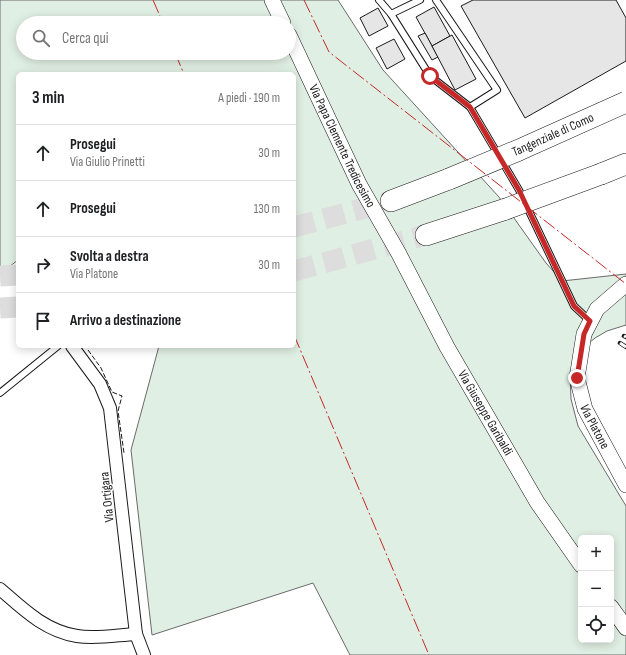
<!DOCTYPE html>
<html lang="it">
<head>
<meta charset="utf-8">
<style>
	body { margin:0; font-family:"Sofia Sans Condensed",sans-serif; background:#f6f6f6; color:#202124 }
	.controls { position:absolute; right:12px; bottom:12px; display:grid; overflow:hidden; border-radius:6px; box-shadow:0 2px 10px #0003 }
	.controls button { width:36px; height:36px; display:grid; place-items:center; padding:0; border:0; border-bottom:1px solid #e0e0e0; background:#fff; color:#202124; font:20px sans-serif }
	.stop { position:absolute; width:12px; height:12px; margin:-9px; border:3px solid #c62828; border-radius:50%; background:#fff }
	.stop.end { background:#c62828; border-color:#fff; box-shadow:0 1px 4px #0008 }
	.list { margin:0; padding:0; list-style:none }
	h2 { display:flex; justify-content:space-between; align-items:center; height:52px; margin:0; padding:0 16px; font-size:17px }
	h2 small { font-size:13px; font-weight:400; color:#757577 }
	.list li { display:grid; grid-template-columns:26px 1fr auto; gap:12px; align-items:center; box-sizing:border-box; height:56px; padding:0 16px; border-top:1px solid #e0e0e0 }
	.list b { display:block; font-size:15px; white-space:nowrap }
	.list p { margin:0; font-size:13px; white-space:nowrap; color:#757577 }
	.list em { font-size:13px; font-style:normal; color:#757577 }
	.icon { flex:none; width:22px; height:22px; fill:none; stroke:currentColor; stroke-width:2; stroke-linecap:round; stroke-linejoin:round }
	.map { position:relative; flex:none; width:626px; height:655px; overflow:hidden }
	.search { position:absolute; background:#fff; box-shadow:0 2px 10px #0003; left:16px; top:16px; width:280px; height:44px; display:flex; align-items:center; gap:10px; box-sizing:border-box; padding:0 14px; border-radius:22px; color:#757577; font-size:15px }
	.panel { position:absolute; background:#fff; box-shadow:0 2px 10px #0003; left:16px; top:72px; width:280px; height:276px; border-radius:6px }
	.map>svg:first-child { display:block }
	.green { fill:#e0efe3; stroke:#6a6a6a; fill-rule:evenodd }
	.building { fill:#e6e6e6; stroke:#1a1a1a }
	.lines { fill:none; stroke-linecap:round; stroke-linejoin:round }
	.motorway-tunnel { stroke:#ddd; stroke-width:21; stroke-dasharray:21 10; stroke-linecap:butt }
	.service-casing { stroke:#1a1a1a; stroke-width:8 }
	.minor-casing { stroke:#1a1a1a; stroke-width:14 }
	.tertiary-casing { stroke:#1a1a1a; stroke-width:16 }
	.motorway-casing { stroke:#1a1a1a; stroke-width:22 }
	.service { stroke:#fff; stroke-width:6 }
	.minor { stroke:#fff; stroke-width:12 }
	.tertiary { stroke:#fff; stroke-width:15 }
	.motorway { stroke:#fff; stroke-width:21 }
	.rail-casing { stroke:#1a1a1a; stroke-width:4.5 }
	.rail { stroke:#fff; stroke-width:3; stroke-dasharray:9; stroke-linecap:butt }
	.motorway-bridge-casing { stroke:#1a1a1a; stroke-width:22; stroke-linecap:butt }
	.motorway-bridge { stroke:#fff; stroke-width:21 }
	.fence { stroke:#1a1a1a; stroke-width:1; stroke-dasharray:5 2; stroke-linecap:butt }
	.power { stroke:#c62828; stroke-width:1; stroke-dasharray:14 3 2 3; stroke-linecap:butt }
	.route { stroke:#c62828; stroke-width:5 }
	.labels { text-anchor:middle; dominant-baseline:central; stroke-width:3; stroke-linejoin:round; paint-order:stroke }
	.street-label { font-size:13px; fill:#1a1a1a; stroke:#fff }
</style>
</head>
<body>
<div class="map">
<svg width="626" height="655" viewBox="0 0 626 655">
	<rect width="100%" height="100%" fill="#fff"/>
	<path class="green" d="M0,0H338L383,70L499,197L546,263L562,281L626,274V325L607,331L595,338L583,348L570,373L571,399L578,426L626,506V655H350L313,583L152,635L131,450L159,346H294V74H18V260L0,274ZM23,23H289V53H23ZM581,538H611V640H581Z"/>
	<g class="building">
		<polygon points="473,0 616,0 626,18 626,61 525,118 461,6"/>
		<polygon points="434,7 450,36 432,46 416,17"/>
		<polygon points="378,8 388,26 369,36 360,18"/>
		<polygon points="425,33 438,57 432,60 418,36"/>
		<polygon points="452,35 476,79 455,90 432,46"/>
		<polygon points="394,39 405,59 387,69 376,48"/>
	</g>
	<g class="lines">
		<g class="motorway-tunnel">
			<polyline points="294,227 391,201"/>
			<polyline points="294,271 426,235"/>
			<polyline points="0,276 18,275"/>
			<polyline points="0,308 18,307"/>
		</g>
		<g class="service-casing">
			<g id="service">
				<polyline points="379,0 391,14 430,76 470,107 497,90 436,0"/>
				<polyline points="391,14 420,0"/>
				<polyline points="470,107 519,190 574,306 590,321"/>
				<polyline points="0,393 58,346"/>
			</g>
		</g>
		<g class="minor-casing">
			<g id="minor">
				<polyline points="72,346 100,384 110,408 136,634 144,655"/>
				<path d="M0,589C23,609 45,631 77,636C96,639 117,635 136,634"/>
			</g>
		</g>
		<g class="tertiary-casing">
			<g id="tertiary">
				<polyline points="272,0 283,23"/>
				<path id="s1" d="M289,35L359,184L399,254L447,347L537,502L581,565"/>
				<path id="s2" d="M626,284L597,309L584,334L577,378L585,409L626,485"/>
				<polyline points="611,607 626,628"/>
			</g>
		</g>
		<g class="motorway-casing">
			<g id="motorway">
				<polyline points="601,174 626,164"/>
				<polyline points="391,201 449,179"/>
				<polyline points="426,235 506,209"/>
			</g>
		</g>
		<use href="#service" class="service"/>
		<use href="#minor" class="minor"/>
		<use href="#tertiary" class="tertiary"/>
		<use href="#motorway" class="motorway"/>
		<g class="rail-casing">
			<g id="rail">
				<polyline points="624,336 626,337"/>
				<polyline points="620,343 626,347"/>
			</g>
		</g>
		<use href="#rail" class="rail"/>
		<g class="motorway-bridge-casing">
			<g id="motorway-bridge">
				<path id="s3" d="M449,179L519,150L626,102"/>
				<polyline points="506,209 601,174"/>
			</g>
		</g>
		<use href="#motorway-bridge" class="motorway-bridge"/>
		<polyline class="fence" points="88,350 101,368 112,392 122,396 118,411 124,453"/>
		<g class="power">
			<polyline points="153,0 163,23"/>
			<polyline points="304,0 329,52 626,284"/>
			<polyline points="175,53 184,74"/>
			<polyline points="294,335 429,655"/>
		</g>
	</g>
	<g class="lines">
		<polyline class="route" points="430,76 470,107 519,190 574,306 590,321 584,334 577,378"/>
	</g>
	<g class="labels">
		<g class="street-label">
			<text stroke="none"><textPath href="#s3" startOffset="113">Tangenziale di Como</textPath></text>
			<text stroke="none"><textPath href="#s1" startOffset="123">Via Papa Clemente Tredicesimo</textPath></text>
			<text stroke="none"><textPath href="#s1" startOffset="426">Via Giuseppe Garibaldi</textPath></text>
			<text stroke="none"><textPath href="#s2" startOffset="163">Via Platone</textPath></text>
			<text transform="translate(107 497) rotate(-96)">Via Ortigara</text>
		</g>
	</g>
</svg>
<div class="controls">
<button>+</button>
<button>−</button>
<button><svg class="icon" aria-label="locate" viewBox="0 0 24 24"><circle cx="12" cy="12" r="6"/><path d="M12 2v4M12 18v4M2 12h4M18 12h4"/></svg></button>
</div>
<div class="stop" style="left:430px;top:76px"></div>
<div class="stop end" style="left:577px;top:378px"></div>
<div class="search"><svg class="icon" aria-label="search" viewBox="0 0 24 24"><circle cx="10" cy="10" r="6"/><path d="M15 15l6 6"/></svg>Cerca qui</div>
<section class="panel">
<h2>3 min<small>A piedi · 190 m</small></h2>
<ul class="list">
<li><svg class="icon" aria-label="ahead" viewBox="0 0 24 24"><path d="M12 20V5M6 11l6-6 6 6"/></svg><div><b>Prosegui</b><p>Via Giulio Prinetti</p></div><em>30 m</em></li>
<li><svg class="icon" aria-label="ahead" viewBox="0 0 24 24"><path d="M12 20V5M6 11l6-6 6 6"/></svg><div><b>Prosegui</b></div><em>130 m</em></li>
<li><svg class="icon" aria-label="right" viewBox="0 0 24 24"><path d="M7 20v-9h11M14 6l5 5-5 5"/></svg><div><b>Svolta a destra</b><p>Via Platone</p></div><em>30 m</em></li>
<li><svg class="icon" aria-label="arrive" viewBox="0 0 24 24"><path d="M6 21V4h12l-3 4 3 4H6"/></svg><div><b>Arrivo a destinazione</b></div></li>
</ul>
</section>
</div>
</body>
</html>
